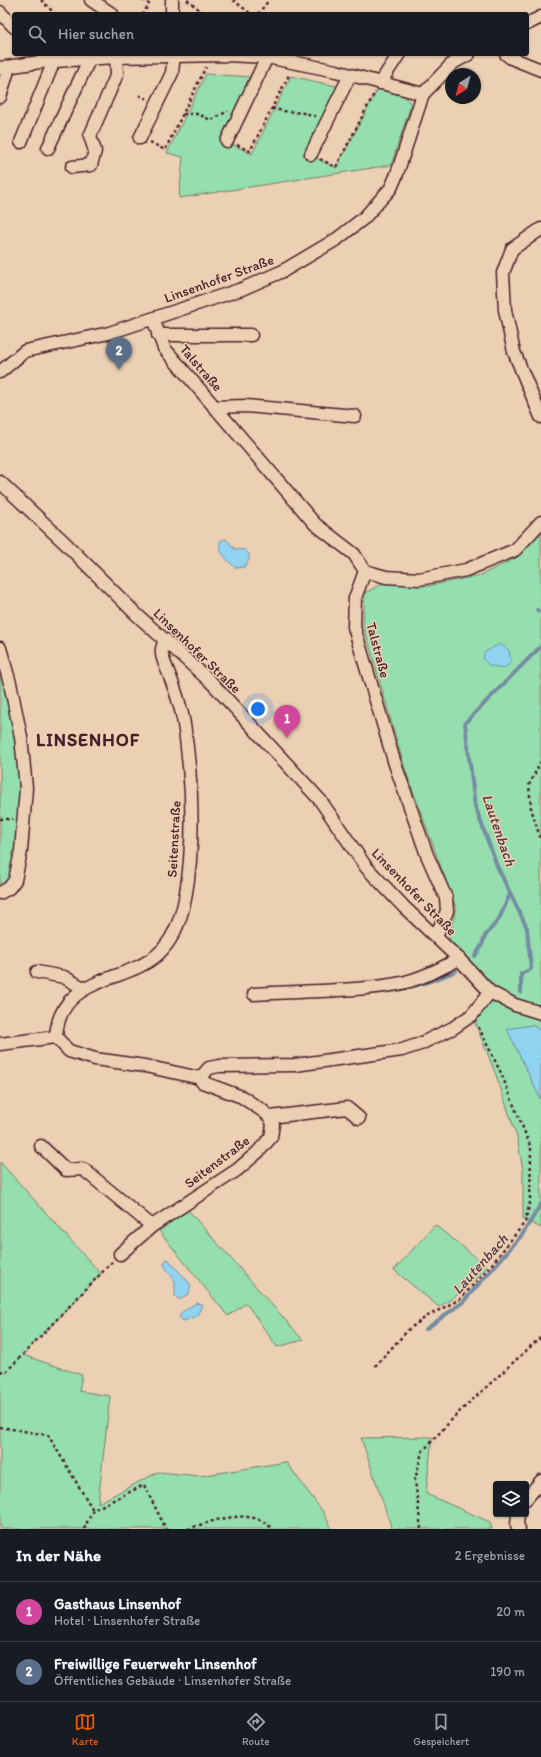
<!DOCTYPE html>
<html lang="de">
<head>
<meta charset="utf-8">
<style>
	body { margin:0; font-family:Itim,sans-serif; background:#20242c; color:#f1f3f6 }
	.controls { position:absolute; right:12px; bottom:12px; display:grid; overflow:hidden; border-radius:4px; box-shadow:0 1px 3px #0004 }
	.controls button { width:36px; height:36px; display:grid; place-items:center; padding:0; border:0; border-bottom:1px solid #363941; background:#171b24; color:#f1f3f6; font:20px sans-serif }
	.compass { position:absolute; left:445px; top:68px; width:36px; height:36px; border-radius:50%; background:#171b24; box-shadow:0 1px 3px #0004; rotate:216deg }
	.you { position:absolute; left:258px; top:709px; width:14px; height:14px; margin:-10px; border:3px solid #fff; border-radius:50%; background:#1a73e8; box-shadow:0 0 0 6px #1a73e833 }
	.badge { display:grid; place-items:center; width:26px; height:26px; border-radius:50%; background:#ea580c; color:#fff; font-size:13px; font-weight:700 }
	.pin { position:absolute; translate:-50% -33px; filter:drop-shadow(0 1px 2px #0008) }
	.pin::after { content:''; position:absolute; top:21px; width:14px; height:12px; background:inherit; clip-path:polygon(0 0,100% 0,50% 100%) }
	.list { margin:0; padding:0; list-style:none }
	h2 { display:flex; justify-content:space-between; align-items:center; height:52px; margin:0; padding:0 16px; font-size:17px }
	h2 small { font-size:13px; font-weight:400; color:#9ea1a6 }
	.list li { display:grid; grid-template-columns:26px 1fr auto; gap:12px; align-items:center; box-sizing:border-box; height:60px; padding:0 16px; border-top:1px solid #363941 }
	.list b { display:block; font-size:15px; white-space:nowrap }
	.list p { margin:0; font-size:13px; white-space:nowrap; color:#9ea1a6 }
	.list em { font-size:13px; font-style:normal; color:#9ea1a6 }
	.icon { flex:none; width:22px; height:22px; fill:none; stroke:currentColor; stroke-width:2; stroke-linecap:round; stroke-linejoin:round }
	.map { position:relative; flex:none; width:541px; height:1529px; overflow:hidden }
	.search { position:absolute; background:#171b24; box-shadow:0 1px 3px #0004; left:12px; right:12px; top:12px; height:44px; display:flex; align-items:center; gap:10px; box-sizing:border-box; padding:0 14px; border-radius:4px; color:#9ea1a6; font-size:15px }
	.sheet { height:172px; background:#171b24 }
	nav { display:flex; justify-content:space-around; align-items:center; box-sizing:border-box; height:56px; border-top:1px solid #363941; background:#171b24; font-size:11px; color:#9ea1a6 }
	nav a { display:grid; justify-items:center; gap:2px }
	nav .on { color:#ea580c }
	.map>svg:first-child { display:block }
	.green { fill:#95dfae; stroke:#707f6c }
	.water { fill:#91d4f2; stroke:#758ca2 }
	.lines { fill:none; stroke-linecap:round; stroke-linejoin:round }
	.stream { stroke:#758ca2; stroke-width:4 }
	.minor-casing { stroke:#4a1f2b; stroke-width:15 }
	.path { stroke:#4a1f2b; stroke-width:2.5; stroke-dasharray:3 3; stroke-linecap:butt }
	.minor { stroke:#ecd0b3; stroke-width:12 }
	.labels { text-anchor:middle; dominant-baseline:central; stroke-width:3; stroke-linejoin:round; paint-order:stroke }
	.street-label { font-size:14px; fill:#4a1f2b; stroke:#ecd0b3 }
	.water-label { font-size:15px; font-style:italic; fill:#553a49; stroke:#ecd0b3 }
	.district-label { font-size:18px; font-weight:bold; letter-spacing:1px; fill:#4a1f2b; stroke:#ecd0b3 }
</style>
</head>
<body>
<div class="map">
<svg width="541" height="1529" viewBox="0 0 541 1529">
	<rect width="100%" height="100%" fill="#ecd0b3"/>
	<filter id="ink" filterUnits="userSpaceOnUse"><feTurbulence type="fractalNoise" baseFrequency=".025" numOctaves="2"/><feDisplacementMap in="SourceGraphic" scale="8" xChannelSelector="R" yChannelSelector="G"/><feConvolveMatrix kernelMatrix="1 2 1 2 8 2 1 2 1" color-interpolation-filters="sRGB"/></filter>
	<g filter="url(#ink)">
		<g class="green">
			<path d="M206,74L253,77L222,139L252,154L291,76L340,87L308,154L336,168L379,87C392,90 405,92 411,105L391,165L179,198L183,157L167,153Z"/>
			<polygon points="541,532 541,1031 532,1025 508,1029 541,1100 541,1228 523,1219 523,1170 517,1137 496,1075 472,1015 490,992 459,959 449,938 456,908 405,769 363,624 365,593 383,583 428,586 481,575 516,558"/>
			<polygon points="0,648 26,788 15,880 0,893"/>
			<polygon points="0,1162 101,1274 23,1355 82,1375 79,1391 110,1396 98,1503 158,1472 200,1476 286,1462 323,1512 332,1529 0,1529"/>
			<polygon points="188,1210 303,1340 277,1347 246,1303 228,1316 159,1231"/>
			<polygon points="435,1225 488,1267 460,1293 439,1307 394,1270"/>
			<polygon points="432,1437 426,1494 490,1522 492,1529 392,1529 361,1438"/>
		</g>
		<g class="water">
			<path d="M226,539L235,549L245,550L249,554V560L244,567L236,568C229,562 215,550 221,540Z"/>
			<polygon points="499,644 509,650 511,663 504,668 490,666 483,659 484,653"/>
			<polygon points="532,1025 541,1031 541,1100 507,1029"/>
			<polygon points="168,1259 191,1285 189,1293 181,1299 178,1299 175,1296 175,1281 164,1265 165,1261"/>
			<path d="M197,1303L202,1305L197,1316L183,1321L180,1318V1314C181,1312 194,1304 197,1303Z"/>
		</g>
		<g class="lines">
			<g class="stream">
				<polyline points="537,610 541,612"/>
				<polyline points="475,956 482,945 485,936 499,919 510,894"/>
				<path d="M381,992C408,990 431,982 456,971"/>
				<polyline points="521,993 521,974 531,969 527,928 497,866 475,806 465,723 541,646"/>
				<polyline points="426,1329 463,1302 522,1235 541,1204"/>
			</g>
			<g class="minor-casing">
				<g id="minor">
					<polyline points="91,0 112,14"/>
					<polyline points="0,12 14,27"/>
					<polyline points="172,14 172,0"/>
					<polyline points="527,24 541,17"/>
					<polyline points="506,54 511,58 541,70"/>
					<polyline points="0,68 40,62 116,57 227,55 267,57 336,71 423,94"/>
					<polyline points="380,83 399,54"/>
					<polyline points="0,97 9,67"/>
					<polyline points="140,138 172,73 174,54"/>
					<polyline points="227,141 267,57"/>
					<polyline points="21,142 54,61"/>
					<polyline points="48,148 89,60"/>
					<polyline points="311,154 350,75"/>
					<polyline points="72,167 91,165 95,151 90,136 117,74 116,57"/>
					<polyline points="541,229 512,249 503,273 505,310 514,352 541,417"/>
					<polyline points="153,319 164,348 315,524 354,554 365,571 355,598 354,627 395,764 427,855 446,898 447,911 436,936"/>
					<polyline points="158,335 251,335"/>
					<polyline points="0,372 25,351 109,333 242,289 283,271 337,239 364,218 391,188 397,174 423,94 453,63 469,54"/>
					<polyline points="214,407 246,406 355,416"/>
					<polyline points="0,482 65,543 136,614 211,682 320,800 366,867 404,907 459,959 490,992 515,1005 541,1013"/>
					<polyline points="365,571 386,577 419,579 466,570 515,550 541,522"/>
					<path d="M166,640C163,644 161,648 162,654C163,662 168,670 170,677C175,689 179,702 182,714C186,731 187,749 189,766C193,810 193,855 185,899C181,919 173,941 157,955C123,984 59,976 56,1037L69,1051L95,1059L145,1066L200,1078L209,1068L219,1066L295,1065L402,1050L420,1044L453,1028L472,1015L490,992"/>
					<polyline points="0,648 10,683 21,737 26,788 21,851 15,880 9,888 0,893"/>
					<polyline points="37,972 64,977 83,988"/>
					<path d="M254,994C301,991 350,992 397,984C419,980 440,969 459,959"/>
					<polyline points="0,1044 56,1037"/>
					<polyline points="270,1117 347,1108 359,1118"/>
					<polyline points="41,1146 66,1170 83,1169 152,1226"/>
					<polyline points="120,1254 152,1226 237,1170 258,1152 271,1137 273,1124 270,1117 263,1111 242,1097 202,1082 200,1078"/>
					<polyline points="526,1499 541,1481"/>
					<polyline points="518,1514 517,1525 519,1529"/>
				</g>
			</g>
			<g class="path">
				<polyline points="41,0 55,14"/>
				<polyline points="142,0 149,4 143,14"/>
				<polyline points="187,0 205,14"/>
				<polyline points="233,0 251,14"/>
				<polyline points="258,14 269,0"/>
				<polyline points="139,95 147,99"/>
				<path d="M272,108C287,114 303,110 317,117"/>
				<polyline points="183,114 198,114 211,120 228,111"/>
				<polyline points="150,142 165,150 206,67"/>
				<polyline points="237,145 250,151 290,73"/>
				<polyline points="320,159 336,167 375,92"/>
				<polyline points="541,761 529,785 531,808 541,841"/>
				<polyline points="0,819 13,819"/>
				<polyline points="375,1366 409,1329 426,1317 460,1299 489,1268 525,1222 530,1202 531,1148 501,1073 477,1024"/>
				<polyline points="0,1371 6,1372 113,1261"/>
				<polyline points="0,1427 48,1435 93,1510"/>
				<polyline points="84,1529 93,1510 144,1485 166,1529"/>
				<path d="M188,1529C209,1522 238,1511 260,1520C265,1522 269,1526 273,1529"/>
				<polyline points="421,1529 415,1480 422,1452 457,1414 541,1337"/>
			</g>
			<use href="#minor" class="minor"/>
		</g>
	</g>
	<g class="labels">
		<g class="street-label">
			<text transform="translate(219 279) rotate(-20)">Linsenhofer Straße</text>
			<text transform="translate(201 368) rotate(49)">Talstraße</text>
			<text transform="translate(378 650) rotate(75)">Talstraße</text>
			<text transform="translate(197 651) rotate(44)">Linsenhofer Straße</text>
			<text transform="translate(174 839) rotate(-87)">Seitenstraße</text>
			<text transform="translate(414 892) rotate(46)">Linsenhofer Straße</text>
			<text transform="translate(217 1162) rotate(-37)">Seitenstraße</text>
		</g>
		<g class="water-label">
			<text transform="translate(499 830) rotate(71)">Lautenbach</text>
			<text transform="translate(480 1264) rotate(-48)">Lautenbach</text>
		</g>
		<g class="district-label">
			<text x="88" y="740">LINSENHOF</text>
		</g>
	</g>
</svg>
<div class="controls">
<button><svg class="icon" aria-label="layers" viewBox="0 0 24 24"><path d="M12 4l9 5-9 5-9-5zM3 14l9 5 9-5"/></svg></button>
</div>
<svg class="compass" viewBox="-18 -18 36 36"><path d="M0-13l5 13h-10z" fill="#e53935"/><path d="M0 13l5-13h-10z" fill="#9ea1a6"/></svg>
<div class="you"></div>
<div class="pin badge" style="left:287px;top:738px;background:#d1479c">1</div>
<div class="pin badge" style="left:119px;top:370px;background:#5c6f8a">2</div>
<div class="search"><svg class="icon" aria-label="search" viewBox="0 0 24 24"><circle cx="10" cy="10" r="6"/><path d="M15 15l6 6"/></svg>Hier suchen</div>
</div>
<section class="sheet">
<h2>In der Nähe<small>2 Ergebnisse</small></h2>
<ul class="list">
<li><span class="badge" style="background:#d1479c">1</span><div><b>Gasthaus Linsenhof</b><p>Hotel · Linsenhofer Straße</p></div><em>20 m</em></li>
<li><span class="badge" style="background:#5c6f8a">2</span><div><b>Freiwillige Feuerwehr Linsenhof</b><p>Öffentliches Gebäude · Linsenhofer Straße</p></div><em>190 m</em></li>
</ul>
</section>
<nav>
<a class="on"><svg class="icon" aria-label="map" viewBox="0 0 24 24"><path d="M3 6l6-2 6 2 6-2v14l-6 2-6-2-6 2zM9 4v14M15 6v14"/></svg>Karte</a>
<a><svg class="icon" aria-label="directions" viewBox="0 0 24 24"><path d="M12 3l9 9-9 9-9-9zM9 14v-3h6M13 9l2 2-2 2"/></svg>Route</a>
<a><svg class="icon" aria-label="saved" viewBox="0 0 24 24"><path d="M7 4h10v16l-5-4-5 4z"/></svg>Gespeichert</a>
</nav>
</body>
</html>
